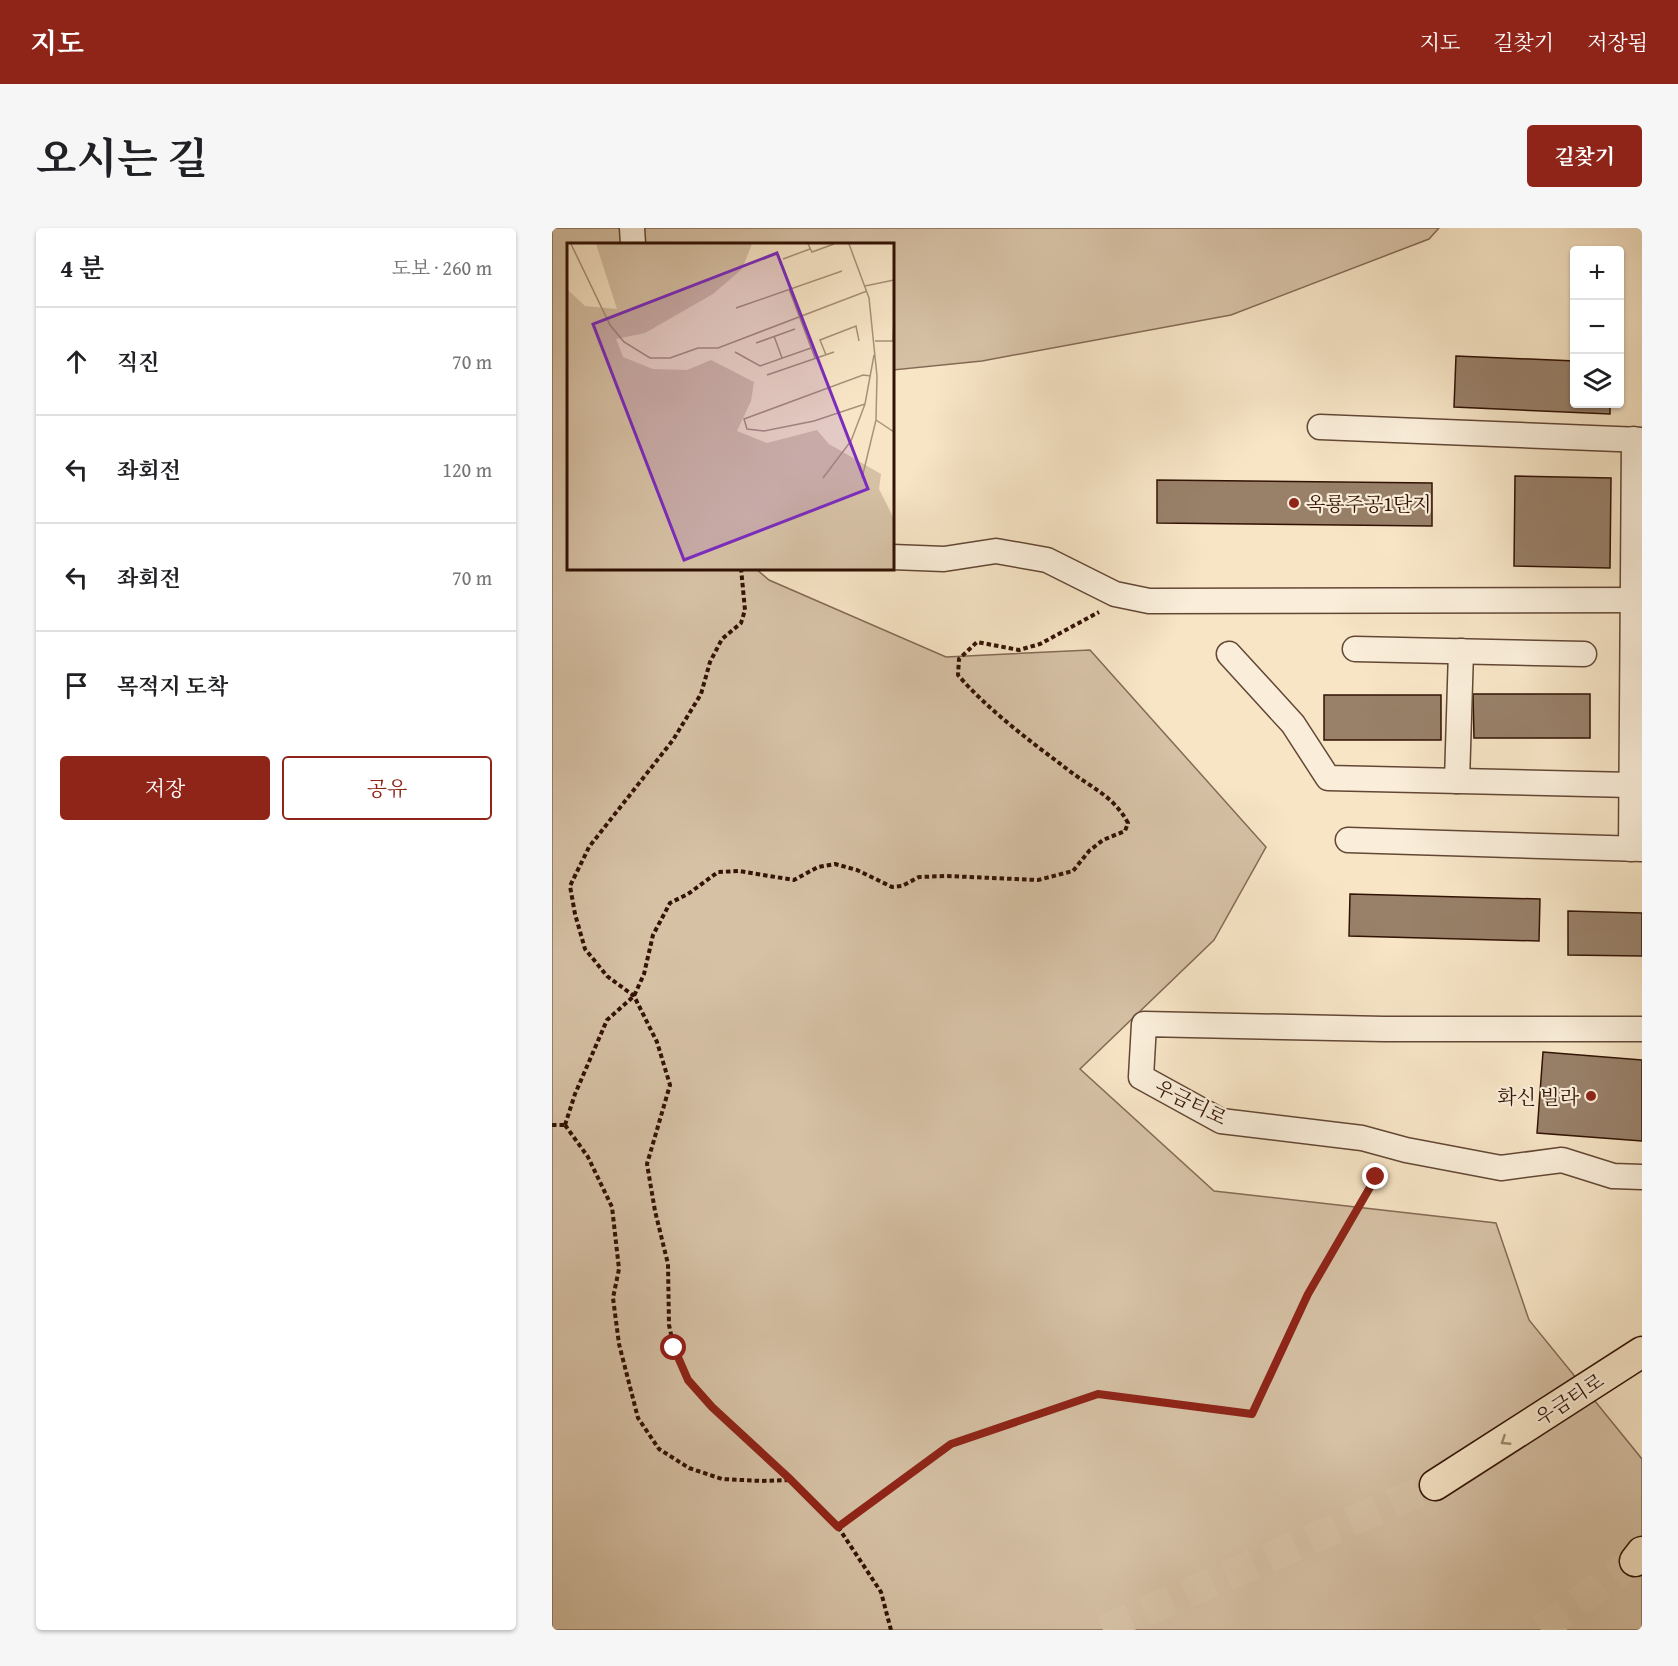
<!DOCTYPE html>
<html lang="ko">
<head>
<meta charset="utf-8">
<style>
	body { margin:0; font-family:"Gentium Book Plus","Noto Serif KR",serif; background:#f6f6f6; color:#202124 }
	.controls { position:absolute; right:18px; top:18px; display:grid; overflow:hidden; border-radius:6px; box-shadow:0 2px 4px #0004 }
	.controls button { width:54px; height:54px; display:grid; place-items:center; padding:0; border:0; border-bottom:2px solid #e0e0e0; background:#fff; color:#202124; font:30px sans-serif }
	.stop { position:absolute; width:18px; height:18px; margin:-14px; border:4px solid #8f2418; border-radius:50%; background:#fff }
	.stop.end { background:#8f2418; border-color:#fff; box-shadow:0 2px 6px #0008 }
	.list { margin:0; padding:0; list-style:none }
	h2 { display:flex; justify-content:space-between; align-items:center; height:78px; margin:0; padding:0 24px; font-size:26px }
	h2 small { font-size:20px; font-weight:400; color:#757577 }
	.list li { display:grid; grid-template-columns:39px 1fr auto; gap:18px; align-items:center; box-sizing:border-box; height:108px; padding:0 24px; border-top:2px solid #e0e0e0 }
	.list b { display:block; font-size:22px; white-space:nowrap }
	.list em { font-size:20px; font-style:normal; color:#757577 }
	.actions { display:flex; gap:12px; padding:18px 24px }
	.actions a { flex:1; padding:14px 0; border:2px solid #8f2418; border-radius:6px; text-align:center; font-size:21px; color:#8f2418 }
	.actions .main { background:#8f2418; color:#fff }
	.icon { flex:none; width:33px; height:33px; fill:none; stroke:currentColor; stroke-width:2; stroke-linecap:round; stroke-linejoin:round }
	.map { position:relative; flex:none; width:1090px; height:1402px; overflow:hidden; border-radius:6px }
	header { display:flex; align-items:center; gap:36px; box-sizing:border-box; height:84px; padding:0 30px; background:#8f2418; color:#fff }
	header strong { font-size:28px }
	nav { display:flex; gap:33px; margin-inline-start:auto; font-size:21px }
	.intro { display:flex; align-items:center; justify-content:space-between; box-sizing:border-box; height:144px; padding:0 36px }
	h1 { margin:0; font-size:42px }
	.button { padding:15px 27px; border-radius:6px; background:#8f2418; color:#fff; font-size:21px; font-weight:700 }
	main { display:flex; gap:36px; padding:0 36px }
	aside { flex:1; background:#fff; border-radius:6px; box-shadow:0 2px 4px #0004 }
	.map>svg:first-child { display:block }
	.green { fill:#d6c1a5; stroke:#846a54; stroke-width:1.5 }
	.building { fill:#988069; stroke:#321204; stroke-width:1.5 }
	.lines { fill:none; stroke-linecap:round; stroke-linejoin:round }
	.major-tunnel { stroke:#d9c5a9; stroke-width:30; stroke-dasharray:30 15; stroke-linecap:butt }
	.minor-casing { stroke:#634734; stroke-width:27 }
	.major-casing { stroke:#321204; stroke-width:33 }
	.path { stroke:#321204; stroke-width:4; stroke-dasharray:4.5 3; stroke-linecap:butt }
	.minor { stroke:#faeeda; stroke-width:24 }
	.major { stroke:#f7e5c6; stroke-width:30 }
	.oneway { stroke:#9e866f }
	.route { stroke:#8f2418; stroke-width:8 }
	.poi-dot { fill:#8f2418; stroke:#faeeda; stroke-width:2 }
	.labels { text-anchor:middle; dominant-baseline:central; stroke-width:4.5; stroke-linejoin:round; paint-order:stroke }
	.poi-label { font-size:20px; fill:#321204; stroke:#faeeda; text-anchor:start }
	.street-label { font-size:20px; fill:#321204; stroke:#faeeda }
	.inset-road { fill:none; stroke:#a89178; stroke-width:1.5 }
	.view { fill:#7b2cbf; fill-opacity:0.15; stroke:#7b2cbf; stroke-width:3 }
	.inset-edge { fill:none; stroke:#321204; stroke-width:3 }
</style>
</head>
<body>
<header>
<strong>지도</strong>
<nav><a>지도</a><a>길찾기</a><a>저장됨</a></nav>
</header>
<div class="intro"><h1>오시는 길</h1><a class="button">길찾기</a></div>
<main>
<aside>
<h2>4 분<small>도보 · 260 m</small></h2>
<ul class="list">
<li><svg class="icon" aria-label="ahead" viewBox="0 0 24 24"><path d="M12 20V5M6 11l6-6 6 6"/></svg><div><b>직진</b></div><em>70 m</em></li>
<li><svg class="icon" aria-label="left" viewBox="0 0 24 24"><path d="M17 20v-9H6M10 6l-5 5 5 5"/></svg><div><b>좌회전</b></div><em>120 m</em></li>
<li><svg class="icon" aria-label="left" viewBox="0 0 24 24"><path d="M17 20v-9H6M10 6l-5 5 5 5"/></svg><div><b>좌회전</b></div><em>70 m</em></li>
<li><svg class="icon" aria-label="arrive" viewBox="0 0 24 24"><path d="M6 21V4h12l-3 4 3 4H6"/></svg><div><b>목적지 도착</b></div></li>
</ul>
<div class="actions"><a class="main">저장</a><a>공유</a></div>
</aside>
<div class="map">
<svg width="1090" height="1402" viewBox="0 0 1090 1402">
	<rect width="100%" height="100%" fill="#f7e5c6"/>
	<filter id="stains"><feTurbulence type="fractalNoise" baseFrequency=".00333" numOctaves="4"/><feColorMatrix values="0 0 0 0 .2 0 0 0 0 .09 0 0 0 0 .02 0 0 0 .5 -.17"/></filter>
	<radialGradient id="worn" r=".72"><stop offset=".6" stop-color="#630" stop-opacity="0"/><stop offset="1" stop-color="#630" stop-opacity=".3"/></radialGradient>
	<polygon class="green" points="0,0 887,0 877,11 679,87 430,133 341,142 340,16 16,16 16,340 204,341 217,352 394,429 538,422 714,619 662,712 528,841 662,963 944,995 977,1092 1090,1231 1090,1402 0,1402"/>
	<g class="building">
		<polygon points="904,128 1023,133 1023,176 1058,176 1058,186 902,179"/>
		<polygon points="963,248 1059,250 1058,340 962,338"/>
		<polygon points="605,252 880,255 880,298 605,295"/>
		<polygon points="921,466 1038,466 1038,510 922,510"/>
		<rect x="772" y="467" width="117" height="45"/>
		<polygon points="798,666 988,671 987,713 797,708"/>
		<polygon points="1016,683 1090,685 1090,728 1016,727"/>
		<polygon points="991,824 1090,832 1090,913 985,905"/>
	</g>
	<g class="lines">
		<g class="major-tunnel">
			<polyline points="551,1402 883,1257"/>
			<polyline points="989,1402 1083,1333"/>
		</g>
		<g class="minor-casing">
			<g id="minor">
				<polyline points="80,0 81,16"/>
				<polyline points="768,199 1090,212"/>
				<polyline points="340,329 392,331 444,323 495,332 563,366 597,373 1090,372"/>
				<polyline points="803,421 1032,426"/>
				<polyline points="677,426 741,496 776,550 1079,557"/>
				<polyline points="905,553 909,423"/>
				<polyline points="796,612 1090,621"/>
				<polyline points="1079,621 1082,211"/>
				<polyline points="1090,801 832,801 592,796 589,849 669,893 810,910 854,922 949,940 1010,932 1061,948 1090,949"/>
			</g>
		</g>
		<g class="major-casing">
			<g id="major">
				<polyline points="883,1257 1090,1124"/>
				<polyline points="1083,1333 1090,1324"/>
			</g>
		</g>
		<g class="path">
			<polyline points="189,340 193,382 189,395 170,411 158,434 149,466 121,512 37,619 18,658 23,686 33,721 55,748 82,768 105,814 118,857 95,936 103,983 116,1036 117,1097 122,1120 136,1152 160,1179 239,1252 286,1299"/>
			<polyline points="0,897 13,897"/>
			<path d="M13,897L23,866L55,792L82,768L92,746L101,707L118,675L136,666L166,644L187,643L242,652L266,639L283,636L305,642L340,659L350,658L367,649L395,648L486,652L521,643L537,623L551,612L573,603L576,595C561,567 539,560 515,541C478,513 436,482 406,447L407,431L425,414L467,422L488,416L547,384"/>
			<polyline points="13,897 36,929 60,979 67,1041 61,1070 67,1116 86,1190 107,1221 137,1240 170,1251 210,1253 238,1252"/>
			<polyline points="339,1402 329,1364 286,1299 399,1216 546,1166 700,1186 756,1066 824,949 833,941"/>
		</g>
		<use href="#minor" class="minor"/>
		<use href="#major" class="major"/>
	</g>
	<defs><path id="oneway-chevron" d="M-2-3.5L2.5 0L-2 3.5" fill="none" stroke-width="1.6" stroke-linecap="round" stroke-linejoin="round" transform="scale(1.5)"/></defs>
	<use class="oneway" href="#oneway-chevron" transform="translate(953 1213) rotate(147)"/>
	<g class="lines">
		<polyline class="route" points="122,1120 136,1152 160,1179 239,1252 286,1299 399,1216 546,1166 700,1186 756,1066 824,949"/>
	</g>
	<g class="poi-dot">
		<circle cx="742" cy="275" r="6"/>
		<circle cx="1039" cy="868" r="6"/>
	</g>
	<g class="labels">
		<g class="poi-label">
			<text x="754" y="275">옥룡주공1단지</text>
			<text x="1027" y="868" text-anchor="end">화신 빌라</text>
		</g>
		<g class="street-label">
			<text transform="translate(639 874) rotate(26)">우금티로</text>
			<text transform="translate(1017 1171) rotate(-33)">우금티로</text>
		</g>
	</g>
	<g transform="translate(15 15)">
		<rect width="327" height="327" fill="#f7e5c6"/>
		<path d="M29,1H185L175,26L146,51L78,90L49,96L56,114L86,126L120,127L144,117L187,139L184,158L170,188L200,200L250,187L262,201L314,231L312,246L327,276V326H0V46L18,63L50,66Z" fill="#d6c1a5"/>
		<path class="inset-road" d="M4,1L43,82L57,99L83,115H103L131,105H151L300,48M241,1L245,9L267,1M282,1L302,55L310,133L309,177L295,235M216,16L243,6M298,43L327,37M222,46L248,115M169,65L275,28M207,93L215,115M308,98H326L327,78M189,100L228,86M168,109L193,123L244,105M259,112L253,97L289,83L292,98M200,132L267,109M298,161L247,178L197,188L180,186L177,176L296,132L304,133M309,177L327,189M256,235L284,198L298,161L307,112"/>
		<path class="view" d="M210,10L301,246L117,317L26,81Z"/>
		<rect width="327" height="327" class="inset-edge"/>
	</g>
	<rect width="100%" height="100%" filter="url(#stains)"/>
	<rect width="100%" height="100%" fill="url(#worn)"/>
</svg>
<div class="controls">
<button>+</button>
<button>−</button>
<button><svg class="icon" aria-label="layers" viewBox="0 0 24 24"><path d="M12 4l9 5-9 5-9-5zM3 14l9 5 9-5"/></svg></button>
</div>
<div class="stop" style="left:122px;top:1120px"></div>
<div class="stop end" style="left:824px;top:949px"></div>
</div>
</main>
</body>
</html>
